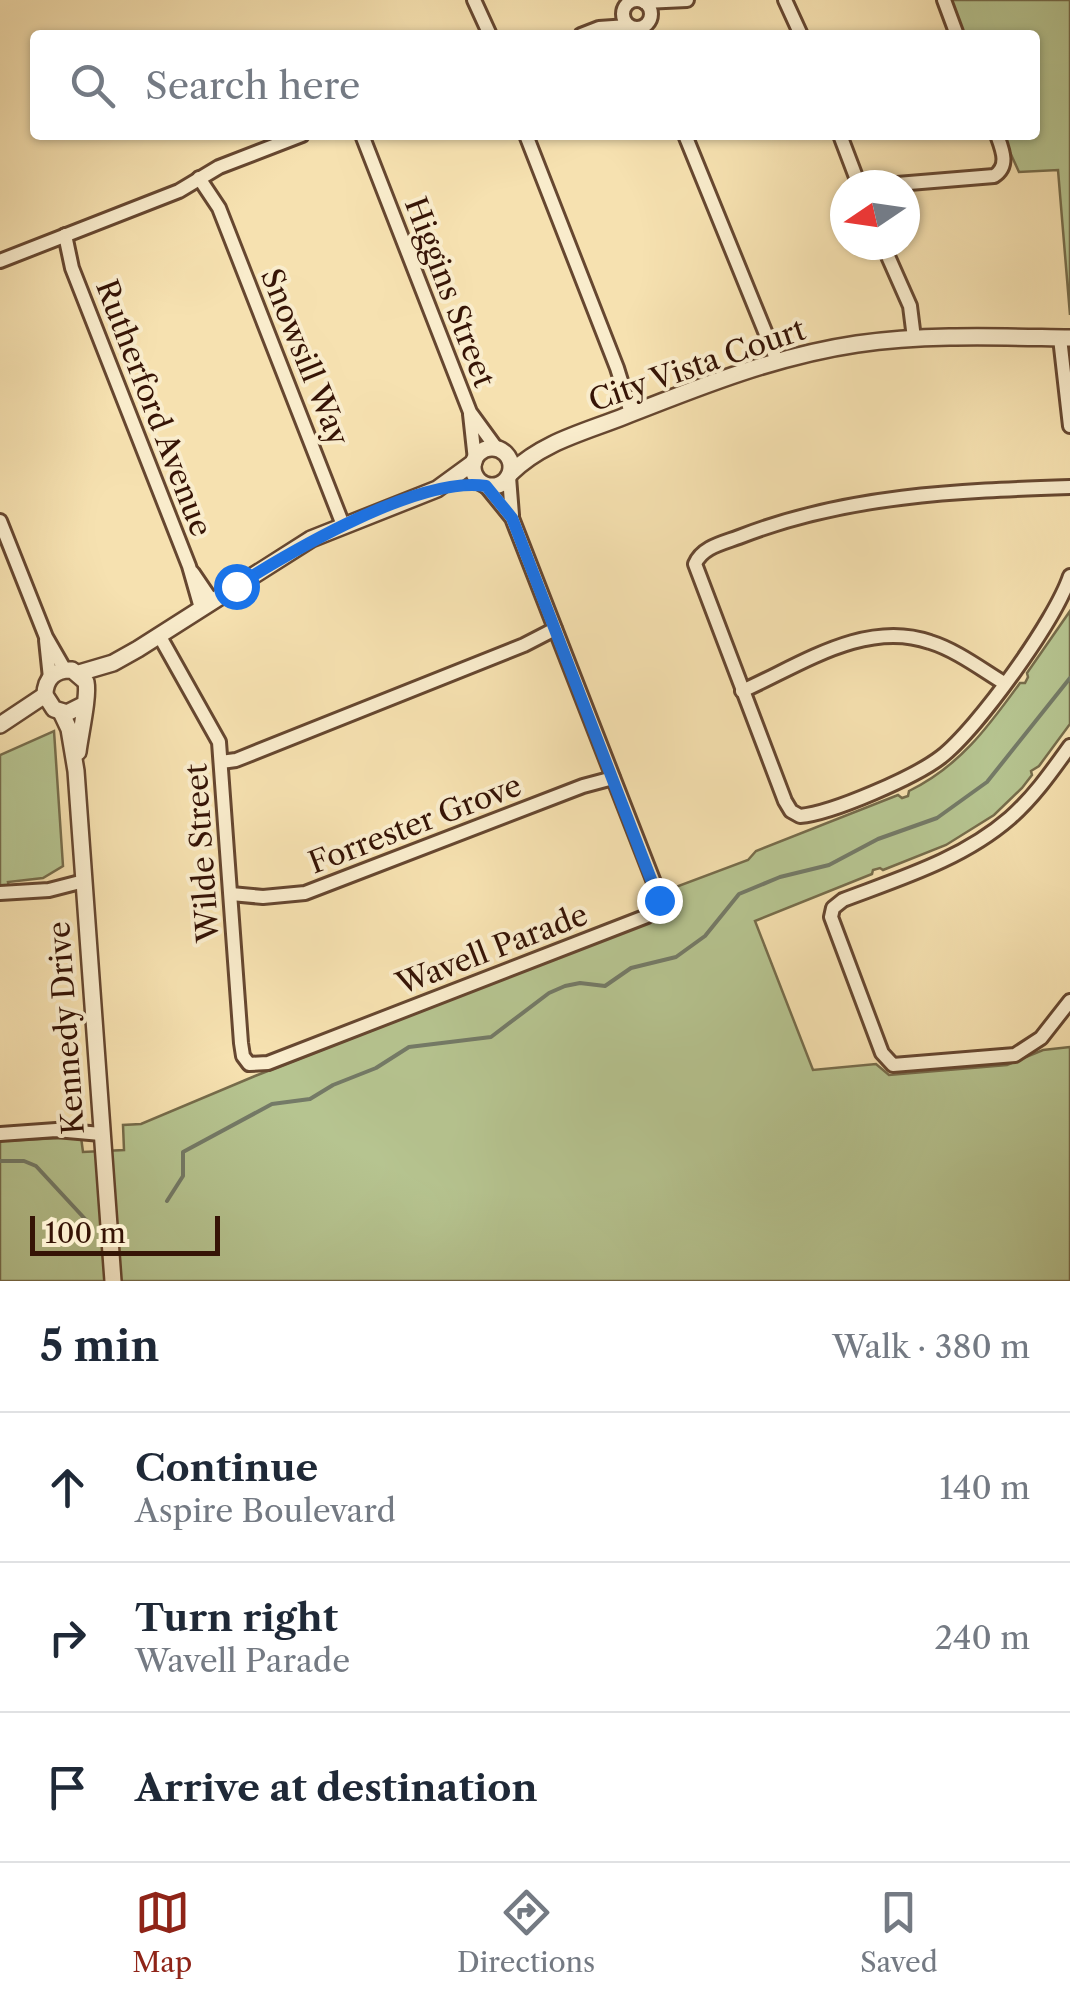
<!DOCTYPE html>
<html lang="en">
<head>
<meta charset="utf-8">
<style>
	body { margin:0; font-family:"Libre Caslon Text",serif; background:#f6f6f7; color:#1f2937 }
	.compass { position:absolute; left:830px; top:170px; width:90px; height:90px; border-radius:50%; background:#fff; box-shadow:0 2px 8px #0004; rotate:257deg }
	.scale { position:absolute; left:30px; bottom:25px; width:190px; box-sizing:border-box; padding-left:10px; border:5px solid #361406; border-top:0; font-size:28px; line-height:35px; white-space:nowrap; color:#361406; -webkit-text-stroke:8px #f9eccc; paint-order:stroke }
	.stop { position:absolute; width:30px; height:30px; margin:-22px; border:8px solid #1a73e8; border-radius:50%; background:#fff }
	.stop.end { background:#1a73e8; border-color:#fff; box-shadow:0 2px 10px #0008 }
	.list { margin:0; padding:0; list-style:none }
	h2 { display:flex; justify-content:space-between; align-items:center; height:130px; margin:0; padding:0 40px; font-size:42px }
	h2 small { font-size:32px; font-weight:400; color:#747a83 }
	.list li { display:grid; grid-template-columns:65px 1fr auto; gap:30px; align-items:center; box-sizing:border-box; height:150px; padding:0 40px; border-top:2px solid #e0e1e3 }
	.list b { display:block; font-size:38px; white-space:nowrap }
	.list p { margin:0; font-size:32px; white-space:nowrap; color:#747a83 }
	.list em { font-size:32px; font-style:normal; color:#747a83 }
	.icon { flex:none; width:55px; height:55px; fill:none; stroke:currentColor; stroke-width:2; stroke-linecap:round; stroke-linejoin:round }
	.map { position:relative; flex:none; width:1070px; height:1281px; overflow:hidden }
	.search { position:absolute; background:#fff; box-shadow:0 2px 8px #0004; left:30px; right:30px; top:30px; height:110px; display:flex; align-items:center; gap:25px; box-sizing:border-box; padding:0 35px; border-radius:10px; color:#747a83; font-size:38px }
	.sheet { height:580px; background:#fff }
	nav { display:flex; justify-content:space-around; align-items:center; box-sizing:border-box; height:140px; border-top:2px solid #e0e1e3; background:#fff; font-size:28px; color:#747a83 }
	nav a { display:grid; justify-items:center; gap:5px }
	nav .on { color:#8f2418 }
	.map>svg:first-child { display:block }
	.green { fill:#b6c490; stroke:#766c4b; stroke-width:2.5 }
	.lines { fill:none; stroke-linecap:round; stroke-linejoin:round }
	.stream { stroke:#747a67; stroke-width:4 }
	.minor-casing { stroke:#664730; stroke-width:18 }
	.tertiary-casing { stroke:#664730; stroke-width:20 }
	.minor { stroke:#f9eccc; stroke-width:12 }
	.tertiary { stroke:#f9eccc; stroke-width:15 }
	.route { stroke:#1a73e8; stroke-width:12 }
	.labels { text-anchor:middle; dominant-baseline:central; stroke-width:8; stroke-linejoin:round; paint-order:stroke }
	.street-label { font-size:30px; fill:#361406; stroke:#f9eccc }
</style>
</head>
<body>
<div class="map">
<svg width="1070" height="1281" viewBox="0 0 1070 1281">
	<rect width="100%" height="100%" fill="#f6e1b0"/>
	<filter id="stains"><feTurbulence type="fractalNoise" baseFrequency=".002" numOctaves="4"/><feColorMatrix values="0 0 0 0 .2 0 0 0 0 .09 0 0 0 0 .02 0 0 0 .5 -.17"/></filter>
	<radialGradient id="worn" r=".72"><stop offset=".6" stop-color="#630" stop-opacity="0"/><stop offset="1" stop-color="#630" stop-opacity=".3"/></radialGradient>
	<g class="green">
		<polygon points="949,0 1070,0 1070,315 1058,170 1019,172 1002,135 1035,135 1035,35 963,35"/>
		<path d="M1070,611V724L1039,766L1031,771L1032,775L1022,788L994,815L946,845L883,870L880,868L873,870L872,874L755,921L813,1070L876,1064L889,1075L1007,1065L1043,1050L1070,1047V1281H0V1141L81,1137L83,1152L124,1150L123,1125L141,1124L255,1076L659,918L668,907L665,891L748,860L756,851L898,795L902,798L908,796L909,791C960,766 988,727 1020,683H1025L1028,677L1027,673Z"/>
		<polygon points="54,731 63,866 43,878 8,882 9,887 0,887 0,755"/>
	</g>
	<g class="lines">
		<g class="stream">
			<polyline points="0,1161 24,1161 36,1166 86,1220"/>
			<polyline points="167,1201 183,1176 183,1152 272,1104 310,1099 333,1085 376,1068 409,1047 491,1037 549,993 565,986 580,983 605,986 631,968 676,957 705,936 739,894 780,877 829,865 878,839 937,818 987,782 1070,678"/>
		</g>
		<g class="minor-casing">
			<g id="minor">
				<circle cx="637" cy="14" r="14"/>
				<polyline points="474,0 490,35"/>
				<polyline points="785,0 801,35"/>
				<polyline points="944,0 957,35"/>
				<polyline points="644,2 687,0"/>
				<polyline points="581,35 599,28 628,26"/>
				<polyline points="362,135 470,412 497,449"/>
				<polyline points="526,135 617,368 631,413"/>
				<polyline points="685,135 777,361"/>
				<polyline points="840,135 859,185"/>
				<polyline points="199,178 219,208 343,525"/>
				<path d="M885,185L994,176C1010,166 1002,149 997,135"/>
				<polyline points="65,235 72,268 189,566 201,608"/>
				<polyline points="883,245 910,306 914,338"/>
				<polyline points="0,261 179,191 219,167 302,135"/>
				<polyline points="1060,338 1070,426"/>
				<polyline points="470,414 475,460"/>
				<polyline points="509,477 512,515"/>
				<path d="M1070,487C957,491 846,495 739,537C723,543 702,547 695,564L785,801L791,811L800,816C833,813 915,777 941,757C978,728 1055,621 1070,576"/>
				<polyline points="0,521 46,637 65,670"/>
				<polyline points="193,573 212,601"/>
				<polyline points="159,635 219,742 241,1043 243,1056 249,1064 268,1063 647,916 658,905 657,890 512,518 486,486"/>
				<polyline points="46,640 50,678"/>
				<path d="M742,691C799,666 865,619 930,642C956,650 981,669 1004,683"/>
				<path d="M1070,746C1052,771 1034,797 1010,818C963,859 901,878 843,900L833,908L831,917L882,1053L893,1065L1015,1055L1041,1038L1070,1001"/>
				<polyline points="221,762 236,760 524,645 555,629"/>
				<polyline points="0,893 49,890 84,881"/>
				<polyline points="231,894 263,897 305,893 583,786 613,778"/>
				<polyline points="0,1134 56,1130 101,1134"/>
			</g>
		</g>
		<g class="tertiary-casing">
			<g id="tertiary">
				<circle cx="492" cy="467" r="19"/>
				<path d="M511,473C542,442 585,432 625,416C701,386 776,356 857,344C928,334 999,337 1070,338"/>
				<polyline points="79,673 113,663 138,649 311,539 437,489 474,462"/>
				<polyline points="61,712 69,729 76,771 113,1281"/>
				<polyline points="0,725 45,695"/>
				<path d="M78,752C80,735 89,696 86,682L72,670C56,669 45,678 45,695L54,709L67,713L83,705"/>
			</g>
		</g>
		<use href="#minor" class="minor"/>
		<use href="#tertiary" class="tertiary"/>
	</g>
	<g class="lines">
		<path class="route" d="M236,586C292,551 420,475 486,486L512,518L659,900"/>
	</g>
	<g class="labels">
		<g class="street-label">
			<text transform="translate(450 292) rotate(69)">Higgins Street</text>
			<text transform="translate(305 357) rotate(68)">Snowsill Way</text>
			<text transform="translate(697 365) rotate(-19)">City Vista Court</text>
			<text transform="translate(154 408) rotate(69)">Rutherford Avenue</text>
			<text transform="translate(415 824) rotate(-21)">Forrester Grove</text>
			<text transform="translate(202 853) rotate(-94)">Wilde Street</text>
			<text transform="translate(492 949) rotate(-21)">Wavell Parade</text>
			<text transform="translate(66 1028) rotate(-94)">Kennedy Drive</text>
		</g>
	</g>
	<rect width="100%" height="100%" filter="url(#stains)"/>
	<rect width="100%" height="100%" fill="url(#worn)"/>
</svg>
<svg class="compass" viewBox="-18 -18 36 36"><path d="M0-13l5 13h-10z" fill="#e53935"/><path d="M0 13l5-13h-10z" fill="#747a83"/></svg>
<div class="scale">100 m</div>
<div class="stop" style="left:236px;top:586px"></div>
<div class="stop end" style="left:659px;top:900px"></div>
<div class="search"><svg class="icon" aria-label="search" viewBox="0 0 24 24"><circle cx="10" cy="10" r="6"/><path d="M15 15l6 6"/></svg>Search here</div>
</div>
<section class="sheet">
<h2>5 min<small>Walk · 380 m</small></h2>
<ul class="list">
<li><svg class="icon" aria-label="ahead" viewBox="0 0 24 24"><path d="M12 20V5M6 11l6-6 6 6"/></svg><div><b>Continue</b><p>Aspire Boulevard</p></div><em>140 m</em></li>
<li><svg class="icon" aria-label="right" viewBox="0 0 24 24"><path d="M7 20v-9h11M14 6l5 5-5 5"/></svg><div><b>Turn right</b><p>Wavell Parade</p></div><em>240 m</em></li>
<li><svg class="icon" aria-label="arrive" viewBox="0 0 24 24"><path d="M6 21V4h12l-3 4 3 4H6"/></svg><div><b>Arrive at destination</b></div></li>
</ul>
</section>
<nav>
<a class="on"><svg class="icon" aria-label="map" viewBox="0 0 24 24"><path d="M3 6l6-2 6 2 6-2v14l-6 2-6-2-6 2zM9 4v14M15 6v14"/></svg>Map</a>
<a><svg class="icon" aria-label="directions" viewBox="0 0 24 24"><path d="M12 3l9 9-9 9-9-9zM9 14v-3h6M13 9l2 2-2 2"/></svg>Directions</a>
<a><svg class="icon" aria-label="saved" viewBox="0 0 24 24"><path d="M7 4h10v16l-5-4-5 4z"/></svg>Saved</a>
</nav>
</body>
</html>
